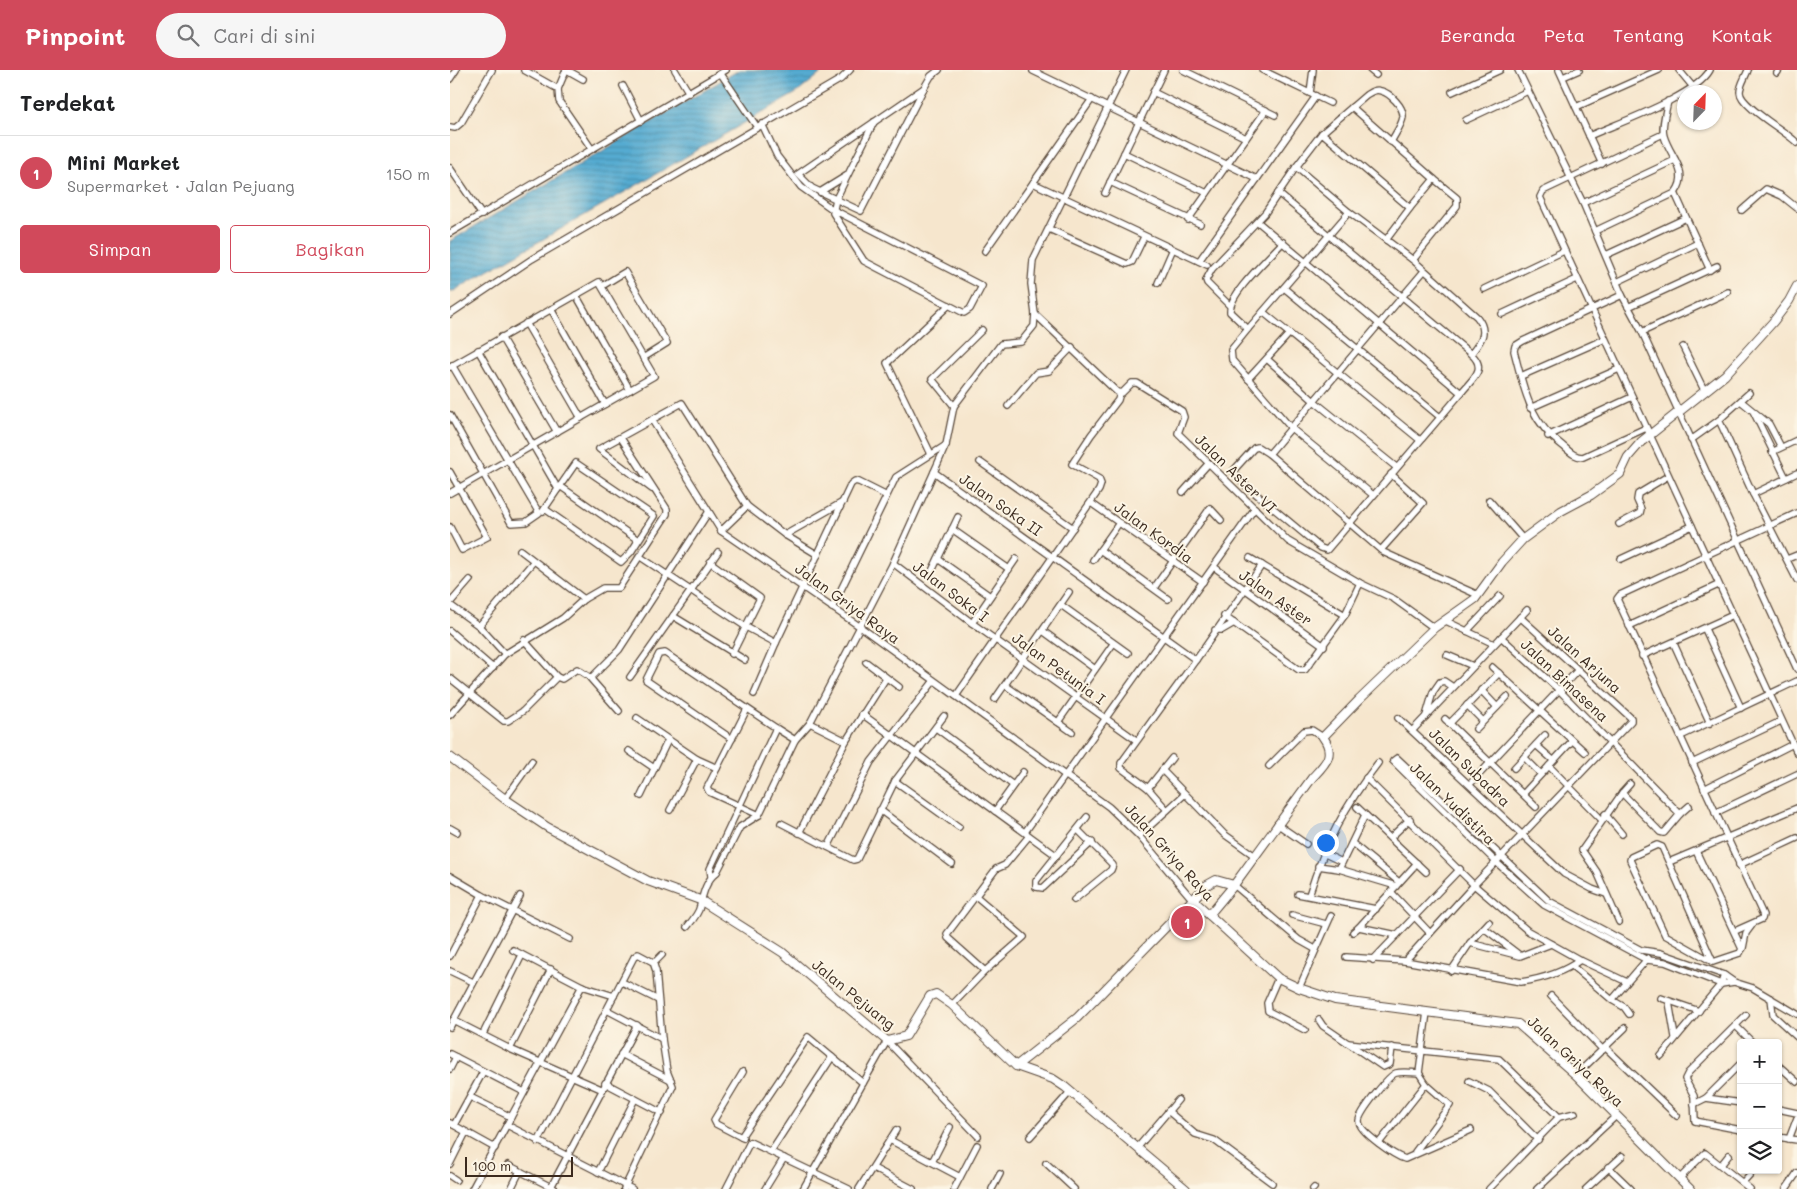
<!DOCTYPE html>
<html lang="id">
<head>
<meta charset="utf-8">
<style>
	body { margin:0; font-family:Mali,sans-serif; background:#f6f6f6; color:#202124 }
	.controls { position:absolute; right:15px; bottom:15px; display:grid; overflow:hidden; border-radius:5px; box-shadow:0 1px 4px #0004 }
	.controls button { width:45px; height:45px; display:grid; place-items:center; padding:0; border:0; border-bottom:1px solid #e0e0e0; background:#fff; color:#202124; font:25px sans-serif }
	.compass { position:absolute; left:1227px; top:15px; width:45px; height:45px; border-radius:50%; background:#fff; box-shadow:0 1px 4px #0004; rotate:23deg }
	.scale { position:absolute; left:15px; bottom:12px; width:108px; box-sizing:border-box; padding-left:5px; border:2px solid #3b2a1e; border-top:0; font-size:14px; line-height:18px; white-space:nowrap; color:#3b2a1e; -webkit-text-stroke:4px #fcf5e5; paint-order:stroke }
	.you { position:absolute; left:875px; top:772px; width:18px; height:18px; margin:-12px; border:4px solid #fff; border-radius:50%; background:#1a73e8; box-shadow:0 0 0 8px #1a73e833 }
	.badge { display:grid; place-items:center; width:32px; height:32px; border-radius:50%; background:#d1495b; color:#fff; font-size:16px; font-weight:700 }
	.pin { position:absolute; translate:-50% -50%; border:2px solid #fff; box-shadow:0 1px 5px #0006 }
	.list { margin:0; padding:0; list-style:none }
	h2 { display:flex; justify-content:space-between; align-items:center; height:65px; margin:0; padding:0 20px; font-size:21px }
	h2 small { font-size:16px; font-weight:400; color:#757577 }
	.list li { display:grid; grid-template-columns:32px 1fr auto; gap:15px; align-items:center; box-sizing:border-box; height:75px; padding:0 20px; border-top:1px solid #e0e0e0 }
	.list b { display:block; font-size:19px; white-space:nowrap }
	.list p { margin:0; font-size:16px; white-space:nowrap; color:#757577 }
	.list em { font-size:16px; font-style:normal; color:#757577 }
	.actions { display:flex; gap:10px; padding:15px 20px }
	.actions a { flex:1; padding:11px 0; border:1px solid #d1495b; border-radius:5px; text-align:center; font-size:18px; color:#d1495b }
	.actions .main { background:#d1495b; color:#fff }
	.icon { flex:none; width:28px; height:28px; fill:none; stroke:currentColor; stroke-width:2; stroke-linecap:round; stroke-linejoin:round }
	.map { position:relative; flex:none; width:1347px; height:1119px; overflow:hidden }
	header { display:flex; align-items:center; gap:30px; box-sizing:border-box; height:70px; padding:0 25px; background:#d1495b; color:#fff }
	header strong { font-size:24px }
	nav { display:flex; gap:28px; margin-inline-start:auto; font-size:18px }
	.search { width:350px; height:45px; background:#f6f6f6; display:flex; align-items:center; gap:12px; box-sizing:border-box; padding:0 18px; border-radius:28px; color:#757577; font-size:19px }
	main { display:flex }
	aside { flex:1; background:#fff }
	.map>svg:first-child { display:block }
	.water { fill:url(#water-rules); stroke:#486a78 }
	.lines { fill:none; stroke-linecap:round; stroke-linejoin:round }
	.street-casing { stroke:#574638; stroke-width:8 }
	.secondary-casing { stroke:#574638; stroke-width:10 }
	.street { stroke:#fff; stroke-width:5.5 }
	.secondary { stroke:#fff; stroke-width:8 }
	.labels { text-anchor:middle; dominant-baseline:central; stroke-width:4; stroke-linejoin:round; paint-order:stroke }
	.street-label { font-size:15px; fill:#3b2a1e; stroke:#fcf5e5 }
</style>
</head>
<body>
<header>
<strong>Pinpoint</strong>
<div class="search"><svg class="icon" aria-label="search" viewBox="0 0 24 24"><circle cx="10" cy="10" r="6"/><path d="M15 15l6 6"/></svg>Cari di sini</div>
<nav><a>Beranda</a><a>Peta</a><a>Tentang</a><a>Kontak</a></nav>
</header>
<main>
<aside>
<h2>Terdekat<small></small></h2>
<ul class="list">
<li><span class="badge">1</span><div><b>Mini Market</b><p>Supermarket · Jalan Pejuang</p></div><em>150 m</em></li>
</ul>
<div class="actions"><a class="main">Simpan</a><a>Bagikan</a></div>
</aside>
<div class="map">
<svg width="1347" height="1119" viewBox="0 0 1347 1119">
	<defs>
		<pattern id="water-rules" width="6" height="5" patternUnits="userSpaceOnUse" patternTransform="scale(1.25)"><rect width="6" height="5" fill="#54abd1"/><path d="M0 2.5h6" fill="none" stroke="#478ba9"/></pattern>
	</defs>
	<rect width="100%" height="100%" fill="#fcf5e5"/>
	<filter id="ink" filterUnits="userSpaceOnUse"><feTurbulence type="fractalNoise" baseFrequency=".02" numOctaves="2"/><feDisplacementMap in="SourceGraphic" scale="10" xChannelSelector="R" yChannelSelector="G"/><feConvolveMatrix kernelMatrix="1 2 1 2 8 2 1 2 1" color-interpolation-filters="sRGB"/></filter>
	<filter id="wash" filterUnits="userSpaceOnUse"><feTurbulence type="fractalNoise" baseFrequency=".0096" numOctaves="4" result="noise"/><feDisplacementMap in="SourceGraphic" scale="20" xChannelSelector="R" yChannelSelector="G"/><feGaussianBlur stdDeviation="1.12" result="paint"/><feColorMatrix in="noise" values="0 0 0 0 0 0 0 0 0 0 0 0 0 0 0 0 0 1.4 0 .05"/><feComposite in="paint" operator="in"/></filter>
	<g filter="url(#wash)">
		<rect width="100%" height="100%" fill="#f6e6cd"/>
		<polygon class="water" points="289,0 375,0 348,22 0,223 0,171"/>
	</g>
	<g filter="url(#ink)">
		<g class="lines">
			<g class="street-casing">
				<g id="street">
					<polyline points="74,0 108,19 109,31 141,78"/>
					<polyline points="117,0 133,9"/>
					<polyline points="225,0 239,23"/>
					<polyline points="733,0 825,45"/>
					<polyline points="812,0 880,33"/>
					<polyline points="920,0 926,5"/>
					<polyline points="1068,0 1133,133 1172,225 1192,262 1347,599"/>
					<polyline points="1109,0 1152,94"/>
					<polyline points="1229,0 1243,17"/>
					<path d="M1298,0C1296,6 1290,15 1290,22C1290,36 1337,62 1347,73"/>
					<polyline points="583,1 807,109"/>
					<polyline points="1327,3 1329,0"/>
					<polyline points="271,4 307,57"/>
					<polyline points="1113,7 1129,0"/>
					<polyline points="0,9 6,0"/>
					<polyline points="173,16 191,51"/>
					<polygon points="474,18 411,141 362,118 348,104"/>
					<polyline points="474,18 481,6 489,0"/>
					<polyline points="108,19 116,0"/>
					<polyline points="703,22 796,68"/>
					<polyline points="1002,22 1050,0"/>
					<polyline points="860,23 863,0"/>
					<polyline points="1126,37 1209,0"/>
					<polyline points="1016,50 1078,21"/>
					<polyline points="312,54 327,86 351,117 382,139 532,216 520,239 514,243 414,191 383,143 386,129 424,52"/>
					<polyline points="0,57 5,58 11,53 42,0"/>
					<polyline points="872,63 960,138 984,109 902,37"/>
					<polyline points="1213,64 1093,121 1090,127 1347,683"/>
					<path d="M1139,66C1168,53 1246,26 1260,0"/>
					<polyline points="674,83 757,123"/>
					<path d="M846,97L899,142L963,190L1027,247C1039,262 1031,271 1021,284"/>
					<polyline points="0,98 32,145"/>
					<polyline points="660,112 750,154"/>
					<polyline points="583,113 757,195"/>
					<polyline points="370,122 396,106"/>
					<polyline points="655,123 714,0"/>
					<path d="M828,123L1021,284C1038,299 1022,309 1011,323L877,480L871,478L794,414L783,401L804,378L808,377L819,384L933,482L1028,525"/>
					<polyline points="1225,123 1260,200"/>
					<polyline points="1133,133 1225,90"/>
					<polyline points="1292,140 1316,119 1332,126 1347,138"/>
					<polyline points="899,142 798,259 781,280 782,290 841,358 923,425"/>
					<polyline points="738,150 816,40"/>
					<polyline points="808,152 1011,323"/>
					<polyline points="599,159 677,194 682,192 694,167"/>
					<path d="M1145,161L1225,123C1241,102 1220,87 1214,66C1211,57 1216,41 1218,31"/>
					<polyline points="0,163 276,0"/>
					<polyline points="936,170 960,138"/>
					<polyline points="535,181 642,29"/>
					<polyline points="1156,185 1236,148"/>
					<polyline points="963,190 1007,136 1007,128 984,109"/>
					<polyline points="749,191 866,26"/>
					<polyline points="1167,212 1248,173"/>
					<polyline points="708,213 722,181"/>
					<polyline points="152,216 175,202 217,273 193,288"/>
					<polyline points="834,218 990,347"/>
					<polyline points="1034,219 1114,181"/>
					<polyline points="126,225 180,320"/>
					<path d="M1172,225L1073,271L1065,276L1064,281C1074,319 1079,351 1113,376C1119,381 1124,387 1133,387L1196,358"/>
					<path d="M780,236L757,213L756,210L762,199L815,143L846,97L872,63L916,25C921,22 925,19 931,21C940,23 954,37 953,47C952,55 945,64 941,72"/>
					<polyline points="1178,237 1267,196"/>
					<polyline points="101,239 155,334"/>
					<polyline points="813,242 970,370"/>
					<polyline points="0,244 82,189 391,9 400,0"/>
					<polyline points="585,244 667,322 672,323 682,313 687,313 732,341 734,347 728,363 838,471 910,513 944,529 984,558"/>
					<polyline points="1052,244 1127,209"/>
					<polyline points="76,253 131,348"/>
					<path d="M798,259L780,242C779,223 819,188 833,172"/>
					<polyline points="1192,262 1278,222"/>
					<polyline points="51,267 107,362"/>
					<polyline points="1233,277 1255,322"/>
					<polyline points="28,280 108,419 93,441"/>
					<polyline points="817,289 864,331 946,397"/>
					<polyline points="0,297 149,212 204,306 0,423"/>
					<polyline points="1071,306 1155,269"/>
					<polyline points="798,309 839,264"/>
					<polyline points="1292,332 1319,354 1331,377"/>
					<polyline points="504,336 482,309 532,260"/>
					<polyline points="558,336 586,303 599,301 622,277"/>
					<polyline points="1080,338 1169,299"/>
					<polyline points="1304,343 1336,408"/>
					<polyline points="0,345 61,453 76,452 89,443 2,295"/>
					<polyline points="202,350 271,461 409,556 659,737 689,766 742,829"/>
					<polyline points="1269,350 1303,424 1347,510"/>
					<polyline points="1098,366 1182,327"/>
					<polyline points="1241,370 1269,350 1299,323"/>
					<polyline points="1322,382 1347,370"/>
					<polyline points="481,384 437,293 499,235"/>
					<polyline points="819,384 974,201"/>
					<polyline points="530,392 623,458"/>
					<polyline points="0,402 37,467 12,480 0,457"/>
					<polyline points="484,402 746,590"/>
					<polyline points="110,416 188,470"/>
					<polyline points="202,419 149,379 232,333 297,436 335,465 368,485"/>
					<polyline points="733,422 759,393"/>
					<polyline points="1303,424 1347,403"/>
					<polyline points="1039,430 1073,469"/>
					<polyline points="641,433 753,512"/>
					<polyline points="95,439 171,492 181,482 204,446 126,393 108,419"/>
					<polyline points="1169,454 1190,443 1191,439 1187,430 1188,424 1218,406"/>
					<polyline points="502,459 559,499"/>
					<polyline points="271,461 297,436"/>
					<polyline points="335,465 393,432"/>
					<polyline points="70,480 134,529"/>
					<polyline points="650,480 718,529"/>
					<polyline points="931,480 973,433 941,404"/>
					<polyline points="189,486 296,557 326,573"/>
					<polyline points="800,488 895,545"/>
					<polyline points="488,489 540,526"/>
					<polyline points="1171,489 1242,456"/>
					<polyline points="1337,489 1347,485"/>
					<polyline points="643,490 669,453"/>
					<polyline points="260,492 310,528 282,584"/>
					<polyline points="443,493 522,553 686,670"/>
					<polyline points="764,497 874,576"/>
					<polyline points="482,501 508,447"/>
					<polyline points="704,518 760,438 771,450"/>
					<polyline points="0,533 20,510"/>
					<polyline points="0,535 29,556 55,584"/>
					<polyline points="611,535 678,583"/>
					<polyline points="382,538 446,407 496,375"/>
					<polyline points="223,546 295,590"/>
					<polyline points="774,546 849,600 855,600 895,545 910,513"/>
					<polyline points="996,551 1044,574"/>
					<polyline points="522,553 566,489"/>
					<polyline points="29,556 83,492"/>
					<polyline points="1179,556 1268,515"/>
					<polyline points="1255,559 1291,638"/>
					<polyline points="765,560 772,560 784,553"/>
					<polyline points="0,561 43,598"/>
					<polyline points="593,561 645,599"/>
					<polyline points="1017,561 1050,526"/>
					<polyline points="1051,567 1109,620 1230,744 1239,736"/>
					<polyline points="74,570 107,607"/>
					<polyline points="1224,574 1260,653"/>
					<polyline points="997,585 1023,596"/>
					<polyline points="1192,586 1283,545"/>
					<polyline points="416,592 449,617"/>
					<polyline points="1042,597 1135,682"/>
					<polyline points="180,607 268,482"/>
					<polyline points="0,608 54,651 58,651 73,641 107,607 112,609 127,599 141,608 169,580 258,443"/>
					<polyline points="140,608 169,641"/>
					<polyline points="555,615 622,662"/>
					<polyline points="1031,620 1047,637"/>
					<polyline points="304,624 326,573 401,414 405,411 409,412 435,425"/>
					<polyline points="506,626 649,420 651,414 649,409 622,394 641,365 668,330 670,323"/>
					<polyline points="545,629 619,522"/>
					<polyline points="1017,635 1033,651"/>
					<polyline points="297,639 257,718 259,722 309,745"/>
					<polyline points="412,644 607,786"/>
					<polyline points="0,645 55,584 113,548 134,529 153,518 169,518 217,444 217,439 171,368"/>
					<polyline points="976,646 983,622 990,612 994,611 1003,617"/>
					<polyline points="187,648 247,689 267,698"/>
					<polyline points="948,648 1114,804 1142,819 1156,824"/>
					<polyline points="995,649 1086,737"/>
					<polyline points="608,652 663,574"/>
					<polyline points="360,653 396,671"/>
					<polyline points="999,654 1049,603"/>
					<polyline points="486,658 563,715"/>
					<polyline points="1026,659 1057,627"/>
					<polyline points="963,660 1077,540"/>
					<polyline points="1231,666 1347,611"/>
					<polyline points="282,669 196,610 209,584 215,583 326,658"/>
					<polyline points="1086,675 1103,690"/>
					<polyline points="179,681 204,698"/>
					<polyline points="1074,687 1091,704"/>
					<polygon points="947,688 1099,831 1191,880 1211,883 1274,905 1284,912 1271,914 1215,892 1197,890 1094,835 1046,792 943,691"/>
					<polyline points="1242,693 1331,651"/>
					<polyline points="819,696 854,661 862,660 873,667"/>
					<polyline points="1099,696 1151,749"/>
					<polyline points="1064,698 1095,665"/>
					<polyline points="712,700 774,764 805,786"/>
					<polyline points="916,708 1024,815 1078,861 1130,890 1177,912"/>
					<polyline points="445,711 509,757"/>
					<polyline points="1020,714 1128,600"/>
					<polyline points="1180,714 1172,723 1210,762 1214,763 1230,744"/>
					<polyline points="698,718 722,688"/>
					<polyline points="1254,719 1343,674"/>
					<polyline points="1074,723 1122,671"/>
					<polyline points="191,726 218,670"/>
					<polyline points="55,729 82,691"/>
					<polyline points="907,737 976,802"/>
					<polyline points="220,740 247,689"/>
					<polyline points="430,740 502,794"/>
					<polyline points="717,740 698,718 671,698 671,693 748,587 812,495"/>
					<polyline points="545,741 573,702"/>
					<polyline points="1265,743 1347,704"/>
					<polyline points="1155,744 1172,764"/>
					<polyline points="637,747 586,811 586,817 593,818 642,772"/>
					<polyline points="331,753 403,790 407,789 445,711 494,646"/>
					<polyline points="827,754 856,774"/>
					<polyline points="0,758 7,762"/>
					<polyline points="575,762 805,438"/>
					<polyline points="349,763 396,671 436,608"/>
					<polyline points="689,766 735,724"/>
					<polyline points="940,768 960,749"/>
					<polyline points="902,773 949,812"/>
					<polyline points="378,777 421,692 483,612"/>
					<polyline points="1246,781 1292,879 1290,883 1263,892 1215,865 1180,790 1181,787 1207,775 1212,777 1263,892"/>
					<polyline points="873,783 892,792"/>
					<polyline points="1219,792 1347,738"/>
					<polyline points="1289,795 1347,768"/>
					<polyline points="868,796 889,799 946,816"/>
					<polyline points="889,799 915,745"/>
					<polyline points="0,806 32,825 120,869"/>
					<polyline points="261,806 260,799 326,658 345,670 360,653 443,493 484,402 496,375 504,336 551,274 571,272 584,256 585,244 581,214 583,190 676,0"/>
					<polyline points="784,815 849,870 865,879"/>
					<polyline points="941,822 980,863"/>
					<polyline points="848,824 926,839"/>
					<path d="M859,825C875,774 895,735 928,693"/>
					<polyline points="624,830 661,800 663,795 628,760"/>
					<polyline points="842,845 876,854"/>
					<polyline points="1169,852 1147,802 1132,780 1172,723"/>
					<path d="M237,857C242,851 249,843 250,836C253,824 256,810 267,802L290,757L309,745L345,670"/>
					<polyline points="909,857 967,793"/>
					<polyline points="1034,858 1068,884"/>
					<polyline points="1285,861 1312,849 1313,845 1167,529 1170,525 1347,443"/>
					<polyline points="903,862 909,857 947,865"/>
					<polyline points="1020,873 1070,886 1101,874"/>
					<polyline points="1293,878 1296,863 1302,855"/>
					<polyline points="63,880 132,916 164,926"/>
					<polyline points="0,886 32,825"/>
					<path d="M896,887L955,891L1071,912C1091,909 1114,902 1130,890"/>
					<polyline points="923,890 1010,799"/>
					<polyline points="955,891 1024,815 1181,651 1181,648 1070,547"/>
					<polyline points="204,893 212,885"/>
					<polyline points="1122,896 1162,930 1174,937 1179,944"/>
					<polyline points="0,901 23,912"/>
					<polyline points="535,901 498,868 497,864 546,799 555,795 579,766"/>
					<polyline points="1001,901 1020,873 1039,852"/>
					<polyline points="828,908 817,933 818,941 855,960"/>
					<polyline points="172,912 208,930"/>
					<polyline points="1284,912 1303,918 1347,944"/>
					<polyline points="849,918 881,846"/>
					<polyline points="1101,926 1153,980"/>
					<polyline points="1211,928 1249,941"/>
					<polyline points="1321,928 1323,945 1347,967"/>
					<polyline points="1162,930 1198,888"/>
					<polyline points="1219,932 1225,967"/>
					<polyline points="502,935 535,901 574,867 527,827"/>
					<polyline points="157,940 212,969"/>
					<polyline points="3,950 60,979 151,1019"/>
					<polyline points="869,950 873,956 933,997 940,994 942,977"/>
					<polyline points="1286,956 1303,973"/>
					<polyline points="0,957 70,826"/>
					<polyline points="33,964 72,885"/>
					<polyline points="898,973 1049,989 1109,1047"/>
					<polyline points="1156,978 1227,1046"/>
					<polyline points="60,979 101,899"/>
					<polyline points="0,984 74,1022"/>
					<polyline points="171,984 221,1010"/>
					<polyline points="1211,986 1271,914 1274,905"/>
					<polyline points="1328,995 1347,1012"/>
					<polyline points="0,999 6,987"/>
					<path d="M969,1003C962,1003 953,1001 946,1003C939,1005 909,1043 909,1051C909,1062 945,1086 955,1089L1021,1060"/>
					<polyline points="1126,1005 1175,958"/>
					<polyline points="1019,1011 1039,1021 1088,1070"/>
					<polyline points="155,1013 212,1043"/>
					<polyline points="20,1027 61,1047"/>
					<polyline points="1256,1028 1291,993"/>
					<polyline points="1244,1034 1256,1028 1291,1033"/>
					<polyline points="1328,1039 1347,1043"/>
					<polyline points="718,1041 745,1064 764,1070 822,1113"/>
					<polyline points="0,1053 45,1078"/>
					<polyline points="4,1055 33,1002"/>
					<polyline points="57,1055 182,1119"/>
					<polyline points="1291,1060 1245,1051 1244,1026 1235,1009 1238,1003 1296,945"/>
					<polyline points="291,1067 358,967 413,1013"/>
					<polyline points="580,1067 620,1022"/>
					<polyline points="1328,1067 1347,1070"/>
					<polyline points="293,1068 266,1054 264,1050 293,1002"/>
					<polyline points="1339,1069 1347,1048"/>
					<polyline points="440,1070 510,1107"/>
					<polyline points="88,1072 184,887 188,884 203,892 206,901 212,969 217,1001 223,1016 174,1119"/>
					<polyline points="929,1073 976,1014"/>
					<polyline points="688,1077 728,1030"/>
					<polyline points="321,1081 382,987"/>
					<polyline points="965,1082 1000,1035 976,1014 969,1003 977,942"/>
					<polyline points="482,1092 500,1057"/>
					<polyline points="596,1093 624,1119"/>
					<polyline points="0,1094 16,1062"/>
					<polyline points="58,1095 105,1119"/>
					<polyline points="1271,1095 1279,1085"/>
					<polyline points="1158,1097 1181,1119"/>
					<polyline points="423,1098 463,1119"/>
					<polyline points="148,1102 185,1029"/>
					<polyline points="0,1106 6,1110"/>
					<polyline points="1229,1109 1255,1083 1300,1119"/>
					<polyline points="1293,1112 1304,1100"/>
					<polyline points="101,1117 187,955"/>
					<polyline points="22,1119 132,916"/>
					<polyline points="61,1119 70,1101"/>
					<polyline points="276,1119 300,1072 399,1119"/>
					<polyline points="315,1119 334,1088"/>
					<polyline points="353,1119 437,971 528,1066"/>
					<polyline points="409,1119 446,1060"/>
					<polyline points="504,1119 527,1075"/>
					<polyline points="542,1119 550,1104"/>
					<polyline points="863,1119 864,1118"/>
					<polyline points="1039,1119 1109,1047 1125,1043"/>
					<polyline points="1087,1119 1166,1046"/>
					<polyline points="1136,1119 1172,1086"/>
					<polyline points="1336,1119 1347,1103"/>
				</g>
			</g>
			<g class="secondary-casing">
				<g id="secondary">
					<polyline points="0,687 55,729 97,757 198,811 250,830 332,882 437,971 456,966 480,926 486,924 502,935 566,996 603,1009 615,1017 736,1119"/>
					<polyline points="742,829 828,908 849,918 885,930 1068,954 1126,1005 1240,1119"/>
					<path d="M759,845L784,815L862,708C875,694 886,685 873,667L909,630L984,558L1025,529L1052,492L1073,469L1111,441L1141,425L1170,404L1178,387L1191,372L1275,305L1323,252L1339,231L1347,216"/>
					<polyline points="566,996 627,948 757,815 766,810 784,815"/>
				</g>
			</g>
			<use href="#street" class="street"/>
			<use href="#secondary" class="secondary"/>
		</g>
	</g>
	<g class="labels">
		<g class="street-label">
			<text transform="translate(786 403) rotate(44)">Jalan Aster VI</text>
			<text transform="translate(551 434) rotate(35)">Jalan Soka II</text>
			<text transform="translate(704 462) rotate(36)">Jalan Kordia</text>
			<text transform="translate(501 521) rotate(37)">Jalan Soka I</text>
			<text transform="translate(826 527) rotate(35)">Jalan Aster</text>
			<text transform="translate(398 533) rotate(36)">Jalan Griya Raya</text>
			<text transform="translate(1135 589) rotate(42)">Jalan Arjuna</text>
			<text transform="translate(609 598) rotate(36)">Jalan Petunia I</text>
			<text transform="translate(1115 610) rotate(43)">Jalan Bimasena</text>
			<text transform="translate(1020 697) rotate(44)">Jalan Subadra</text>
			<text transform="translate(1003 733) rotate(44)">Jalan Yudistira</text>
			<text transform="translate(720 782) rotate(48)">Jalan Griya Raya</text>
			<text transform="translate(404 924) rotate(39)">Jalan Pejuang</text>
			<text transform="translate(1126 991) rotate(43)">Jalan Griya Raya</text>
		</g>
	</g>
</svg>
<div class="controls">
<button>+</button>
<button>−</button>
<button><svg class="icon" aria-label="layers" viewBox="0 0 24 24"><path d="M12 4l9 5-9 5-9-5zM3 14l9 5 9-5"/></svg></button>
</div>
<svg class="compass" viewBox="-18 -18 36 36"><path d="M0-13l5 13h-10z" fill="#e53935"/><path d="M0 13l5-13h-10z" fill="#757577"/></svg>
<div class="scale">100 m</div>
<div class="you"></div>
<div class="pin badge" style="left:737px;top:852px">1</div>
</div>
</main>
</body>
</html>
